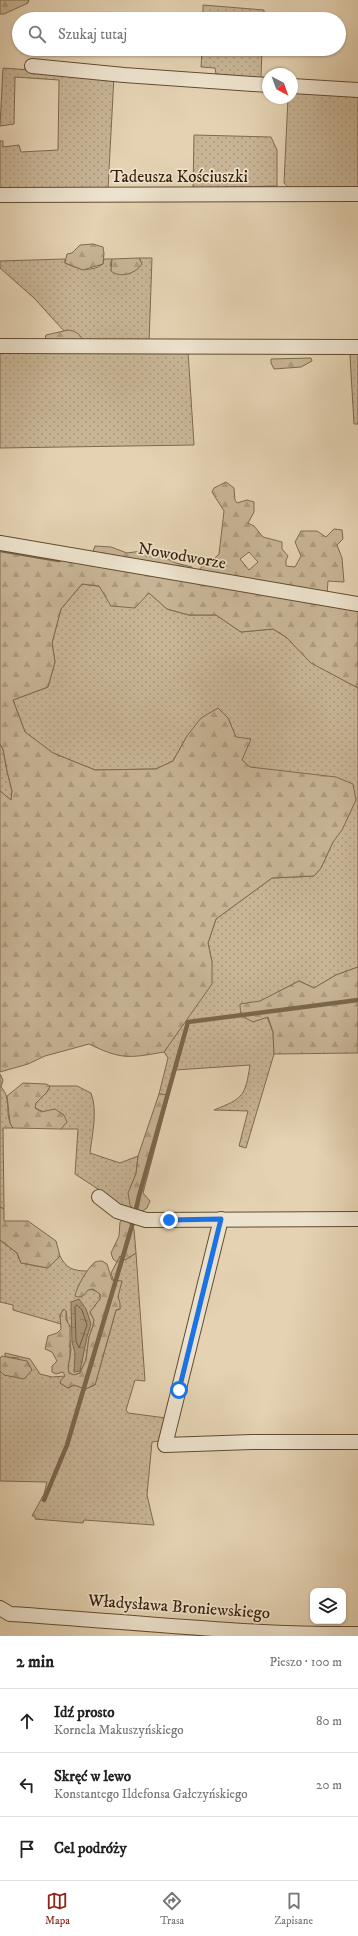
<!DOCTYPE html>
<html lang="pl">
<head>
<meta charset="utf-8">
<style>
	body { margin:0; font-family:"IM FELL DW Pica",serif; background:#f6f6f6; color:#222 }
	.controls { position:absolute; right:12px; bottom:12px; display:grid; overflow:hidden; border-radius:8px; box-shadow:0 1px 3px #0004 }
	.controls button { width:36px; height:36px; display:grid; place-items:center; padding:0; border:0; border-bottom:1px solid #e0e0e0; background:#fff; color:#222; font:20px sans-serif }
	.compass { position:absolute; left:262px; top:68px; width:36px; height:36px; border-radius:50%; background:#fff; box-shadow:0 1px 3px #0004; rotate:139deg }
	.stop { position:absolute; width:12px; height:12px; margin:-9px; border:3px solid #1a73e8; border-radius:50%; background:#fff }
	.stop.end { background:#1a73e8; border-color:#fff; box-shadow:0 1px 4px #0008 }
	.list { margin:0; padding:0; list-style:none }
	h2 { display:flex; justify-content:space-between; align-items:center; height:52px; margin:0; padding:0 16px; font-size:17px }
	h2 small { font-size:13px; font-weight:400; color:#767676 }
	.list li { display:grid; grid-template-columns:26px 1fr auto; gap:12px; align-items:center; box-sizing:border-box; height:64px; padding:0 16px; border-top:1px solid #e0e0e0 }
	.list b { display:block; font-size:15px; white-space:nowrap }
	.list p { margin:0; font-size:13px; white-space:nowrap; color:#767676 }
	.list em { font-size:13px; font-style:normal; color:#767676 }
	.icon { flex:none; width:22px; height:22px; fill:none; stroke:currentColor; stroke-width:2; stroke-linecap:round; stroke-linejoin:round }
	.map { position:relative; flex:none; width:358px; height:1636px; overflow:hidden }
	.search { position:absolute; background:#fff; box-shadow:0 1px 3px #0004; left:12px; right:12px; top:12px; height:44px; display:flex; align-items:center; gap:10px; box-sizing:border-box; padding:0 14px; border-radius:22px; color:#767676; font-size:15px }
	.sheet { height:244px; background:#fff }
	nav { display:flex; justify-content:space-around; align-items:center; box-sizing:border-box; height:56px; border-top:1px solid #e0e0e0; background:#fff; font-size:11px; color:#767676 }
	nav a { display:grid; justify-items:center; gap:2px }
	nav .on { color:#8f2418 }
	.map>svg:first-child { display:block }
	.grass { fill:url(#grass-dots); stroke:#7f6a4e }
	.forest { fill:url(#forest-firs); stroke:#7f6a4e; fill-rule:evenodd }
	.water { fill:url(#water-ripples); stroke:#7b664a }
	.lines { fill:none; stroke-linecap:round; stroke-linejoin:round }
	.shore { stroke:#705a3f; stroke-width:1 }
	.stream { stroke:#7b664a; stroke-width:4.5 }
	.street-casing { stroke:#624c31; stroke-width:16 }
	.street { stroke:#ede2cd; stroke-width:14 }
	.route { stroke:#1a73e8; stroke-width:5 }
	.labels { text-anchor:middle; dominant-baseline:central; stroke-width:3.5; stroke-linejoin:round; paint-order:stroke }
	.street-label { font-size:17px; fill:#371f06; stroke:#ede2cd }
</style>
</head>
<body>
<div class="map">
<svg width="358" height="1636" viewBox="0 0 358 1636">
	<defs>
		<pattern id="grass-dots" width="8" height="8" patternUnits="userSpaceOnUse"><rect width="8" height="8" fill="#c7b495"/><path d="M2 2h.1M6 6h.1" fill="none" stroke="#ac9a7f" stroke-width="1.8" stroke-linecap="round"/></pattern>
		<pattern id="forest-firs" width="22" height="20" patternUnits="userSpaceOnUse"><rect width="22" height="20" fill="#c7b495"/><path d="M5 1l3.5 6h-7zM16 11l3.5 6h-7z" fill="#ac9a7f"/></pattern>
		<pattern id="water-ripples" width="26" height="14" patternUnits="userSpaceOnUse"><rect width="26" height="14" fill="#a99578"/><path d="M2 4q2-2 4 0t4 0M15 11q2-2 4 0t4 0" fill="none" stroke="#8a7960"/></pattern>
	</defs>
	<rect width="100%" height="100%" fill="#e4d2b2"/>
	<filter id="stains"><feTurbulence type="fractalNoise" baseFrequency=".005" numOctaves="4"/><feColorMatrix values="0 0 0 0 .2 0 0 0 0 .09 0 0 0 0 .02 0 0 0 .5 -.17"/></filter>
	<radialGradient id="worn" r=".72"><stop offset=".6" stop-color="#630" stop-opacity="0"/><stop offset="1" stop-color="#630" stop-opacity=".3"/></radialGradient>
	<g class="grass">
		<polygon points="203,5 264,10 264,19 203,19"/>
		<polygon points="202,49 262,49 261,78 216,74 215,68 201,67"/>
		<polygon points="3,68 114,76 108,189 0,190 0,141 3,141 3,147 19,145 21,152 58,150 59,80 15,77 14,124 0,126"/>
		<polygon points="292,88 358,93 358,189 290,189 284,183 288,98 292,98"/>
		<polygon points="194,135 271,137 277,150 277,186 193,188"/>
		<path d="M139,258H152L149,343L82,344L68,330L64,331L34,298L0,268V261L65,259V263C78,269 90,273 103,264L104,259H112L110,266L141,261Z"/>
		<polygon points="0,351 188,351 194,445 0,448"/>
		<polygon points="352,352 358,352 358,424 354,424 350,356"/>
		<path d="M82,584L149,593L167,609L189,615H216L241,632L273,629L286,637L312,663L358,688V967L336,975L314,988L299,981L240,1012L243,1017L253,1021L267,1017L273,1032L274,1054L246,1148L239,1146L248,1111L214,1110C244,1098 245,1096 250,1065L175,1070L169,1095L159,1094L168,1058L164,1052L191,1012L212,962L208,943L216,919L272,878L314,876C325,865 326,854 333,842C337,833 344,826 348,817L268,770L250,768L242,760L236,738L228,718L186,738L173,761L156,769L95,770L53,753L25,732L13,700L48,687L55,662L52,643L61,609Z"/>
		<polygon points="0,744 3,749 7,771 12,791 11,800 0,791"/>
		<path d="M0,1074L3,1080L1,1087C13,1100 3,1114 13,1128H3L4,1209L0,1207Z"/>
		<path d="M50,1086H77L91,1093C98,1111 92,1135 90,1153L120,1163L138,1156L136,1174L132,1183L133,1209L128,1212L101,1191L75,1174L78,1129H61L66,1122L35,1108L36,1103L47,1092Z"/>
		<path d="M0,1240L17,1253L21,1263L48,1268L60,1256C66,1268 73,1271 87,1271L79,1285C86,1289 95,1289 100,1294V1299L90,1312L94,1320L93,1326L89,1337L86,1360L80,1373L74,1375L69,1373L68,1367L71,1350L66,1311L64,1309L60,1315L61,1324L13,1310V1305L0,1302Z"/>
		<polygon points="136,1253 145,1381 135,1380 126,1410 128,1413 166,1418 160,1441 152,1442 147,1495 154,1525 84,1520 83,1523 35,1519 35,1516 32,1516 44,1494 47,1482 0,1481 0,1371 4,1375 19,1358 5,1357 5,1353 30,1359 40,1374 52,1377 65,1376 60,1383 68,1388 74,1385 85,1389 95,1385 116,1310 120,1309 118,1295 111,1273 120,1256 125,1260"/>
	</g>
	<g class="forest">
		<polygon points="0,0 29,0 28,3 4,14 0,14"/>
		<polygon points="93,244 103,247 104,253 103,264 83,270 65,263 67,254 72,253 80,245"/>
		<path d="M139,258L142,264C136,273 121,279 111,271L112,259Z"/>
		<path d="M68,330C75,331 79,333 83,340H45L46,335Z"/>
		<polygon points="311,358 312,361 301,367 274,369 271,363 271,359"/>
		<path d="M226,482L234,488L235,500L237,503L247,500L254,502V512L248,523L254,526L263,537L282,542V549L288,556L286,560V566L295,567L301,556L295,542L301,531H317L326,537L334,529L342,530L343,539L337,545L342,558L344,582L328,581L327,594L358,606V688L311,663L286,637L273,629L241,632L216,615H189L167,609L149,593L135,608L111,606L99,586L82,584L61,609L52,643L55,662L48,687L13,700L25,732L53,753L95,770L156,769L173,761L187,736L201,718L218,708L228,718L236,737L251,739L242,760L250,767L336,777L353,784L356,800L342,830L333,842L321,868L314,876L272,878L216,919L208,943L212,962V984L164,1052C129,1058 122,1060 89,1044L45,1056L28,1064L0,1072V791L11,800L12,791L7,771L3,749L0,744V548L92,554L95,546L111,547L127,553L149,550L176,563L192,567V573L196,574L203,565L212,561L219,554L224,511L212,492L214,488ZM249,552L258,562L249,570L240,559Z"/>
		<path d="M358,967V1053L274,1054L273,1032L268,1017L253,1022C243,1017 240,1015 240,1004L260,1001L299,981L314,988L336,975Z"/>
		<polygon points="23,1083 46,1084 50,1086 47,1092 36,1103 35,1108 41,1112 55,1109 64,1115 67,1122 61,1129 13,1128 10,1123 7,1096"/>
		<polygon points="159,1094 169,1095 143,1193 150,1201 147,1208 141,1212 133,1209 130,1205 128,1193 136,1174 138,1156"/>
		<polygon points="0,1207 4,1209 4,1221 28,1221 56,1241 60,1256 48,1268 21,1263 17,1253 0,1240"/>
		<polygon points="125,1218 134,1229 136,1253 125,1260 120,1256 117,1262 113,1259 111,1253 119,1236 120,1222"/>
		<path d="M102,1261L107,1264L112,1280L122,1281L118,1297L120,1303V1309L116,1310L95,1385L85,1389L74,1385L68,1388L60,1383L61,1380L65,1376L63,1372L56,1374L52,1372V1366L57,1361L52,1352L45,1349L48,1336L57,1333L61,1329L60,1315L64,1309L66,1311V1320L70,1326V1355L68,1367L69,1373L74,1375L80,1373L86,1360L89,1337L93,1326L94,1320L90,1312L100,1299V1294L93,1289L88,1290C84,1295 82,1299 75,1296C76,1288 88,1267 95,1262C97,1261 100,1261 102,1261Z"/>
		<polygon points="2,1356 27,1361 32,1370 24,1379 4,1375 0,1371 0,1358"/>
	</g>
	<polygon class="water" points="79,1299 86,1309 91,1324 87,1337 80,1371 74,1372 75,1353 72,1342 71,1302"/>
	<g class="lines">
		<polygon class="shore" points="77,1305 82,1310 87,1325 79,1348 76,1341 75,1307"/>
		<g class="stream">
			<polyline points="0,550 59,560"/>
			<polyline points="135,1214 139,1196 188,1022 358,1000"/>
			<polyline points="44,1500 67,1445 134,1219"/>
		</g>
		<g class="street-casing">
			<g id="street">
				<polyline points="32,66 124,75 268,85"/>
				<polyline points="292,86 358,90"/>
				<polyline points="0,195 358,194"/>
				<polyline points="0,346 358,347"/>
				<polyline points="0,543 358,604"/>
				<polyline points="99,1197 117,1211 146,1220 358,1219"/>
				<polyline points="221,1219 165,1445 252,1442 358,1442"/>
				<path d="M0,1608L10,1614C126,1621 242,1635 358,1634"/>
			</g>
		</g>
		<use href="#street" class="street"/>
	</g>
	<g class="lines">
		<polyline class="route" points="169,1220 221,1219 179,1390"/>
	</g>
	<g class="labels">
		<g class="street-label">
			<text x="179" y="177">Tadeusza Kościuszki</text>
			<text transform="translate(182 556) rotate(10)">Nowodworze</text>
			<text transform="translate(179 1607) rotate(4)">Władysława Broniewskiego</text>
		</g>
	</g>
	<rect width="100%" height="100%" filter="url(#stains)"/>
	<rect width="100%" height="100%" fill="url(#worn)"/>
</svg>
<div class="controls">
<button><svg class="icon" aria-label="layers" viewBox="0 0 24 24"><path d="M12 4l9 5-9 5-9-5zM3 14l9 5 9-5"/></svg></button>
</div>
<svg class="compass" viewBox="-18 -18 36 36"><path d="M0-13l5 13h-10z" fill="#e53935"/><path d="M0 13l5-13h-10z" fill="#767676"/></svg>
<div class="stop" style="left:179px;top:1390px"></div>
<div class="stop end" style="left:169px;top:1220px"></div>
<div class="search"><svg class="icon" aria-label="search" viewBox="0 0 24 24"><circle cx="10" cy="10" r="6"/><path d="M15 15l6 6"/></svg>Szukaj tutaj</div>
</div>
<section class="sheet">
<h2>2 min<small>Pieszo · 100 m</small></h2>
<ul class="list">
<li><svg class="icon" aria-label="ahead" viewBox="0 0 24 24"><path d="M12 20V5M6 11l6-6 6 6"/></svg><div><b>Idź prosto</b><p>Kornela Makuszyńskiego</p></div><em>80 m</em></li>
<li><svg class="icon" aria-label="left" viewBox="0 0 24 24"><path d="M17 20v-9H6M10 6l-5 5 5 5"/></svg><div><b>Skręć w lewo</b><p>Konstantego Ildefonsa Gałczyńskiego</p></div><em>20 m</em></li>
<li><svg class="icon" aria-label="arrive" viewBox="0 0 24 24"><path d="M6 21V4h12l-3 4 3 4H6"/></svg><div><b>Cel podróży</b></div></li>
</ul>
</section>
<nav>
<a class="on"><svg class="icon" aria-label="map" viewBox="0 0 24 24"><path d="M3 6l6-2 6 2 6-2v14l-6 2-6-2-6 2zM9 4v14M15 6v14"/></svg>Mapa</a>
<a><svg class="icon" aria-label="directions" viewBox="0 0 24 24"><path d="M12 3l9 9-9 9-9-9zM9 14v-3h6M13 9l2 2-2 2"/></svg>Trasa</a>
<a><svg class="icon" aria-label="saved" viewBox="0 0 24 24"><path d="M7 4h10v16l-5-4-5 4z"/></svg>Zapisane</a>
</nav>
</body>
</html>
